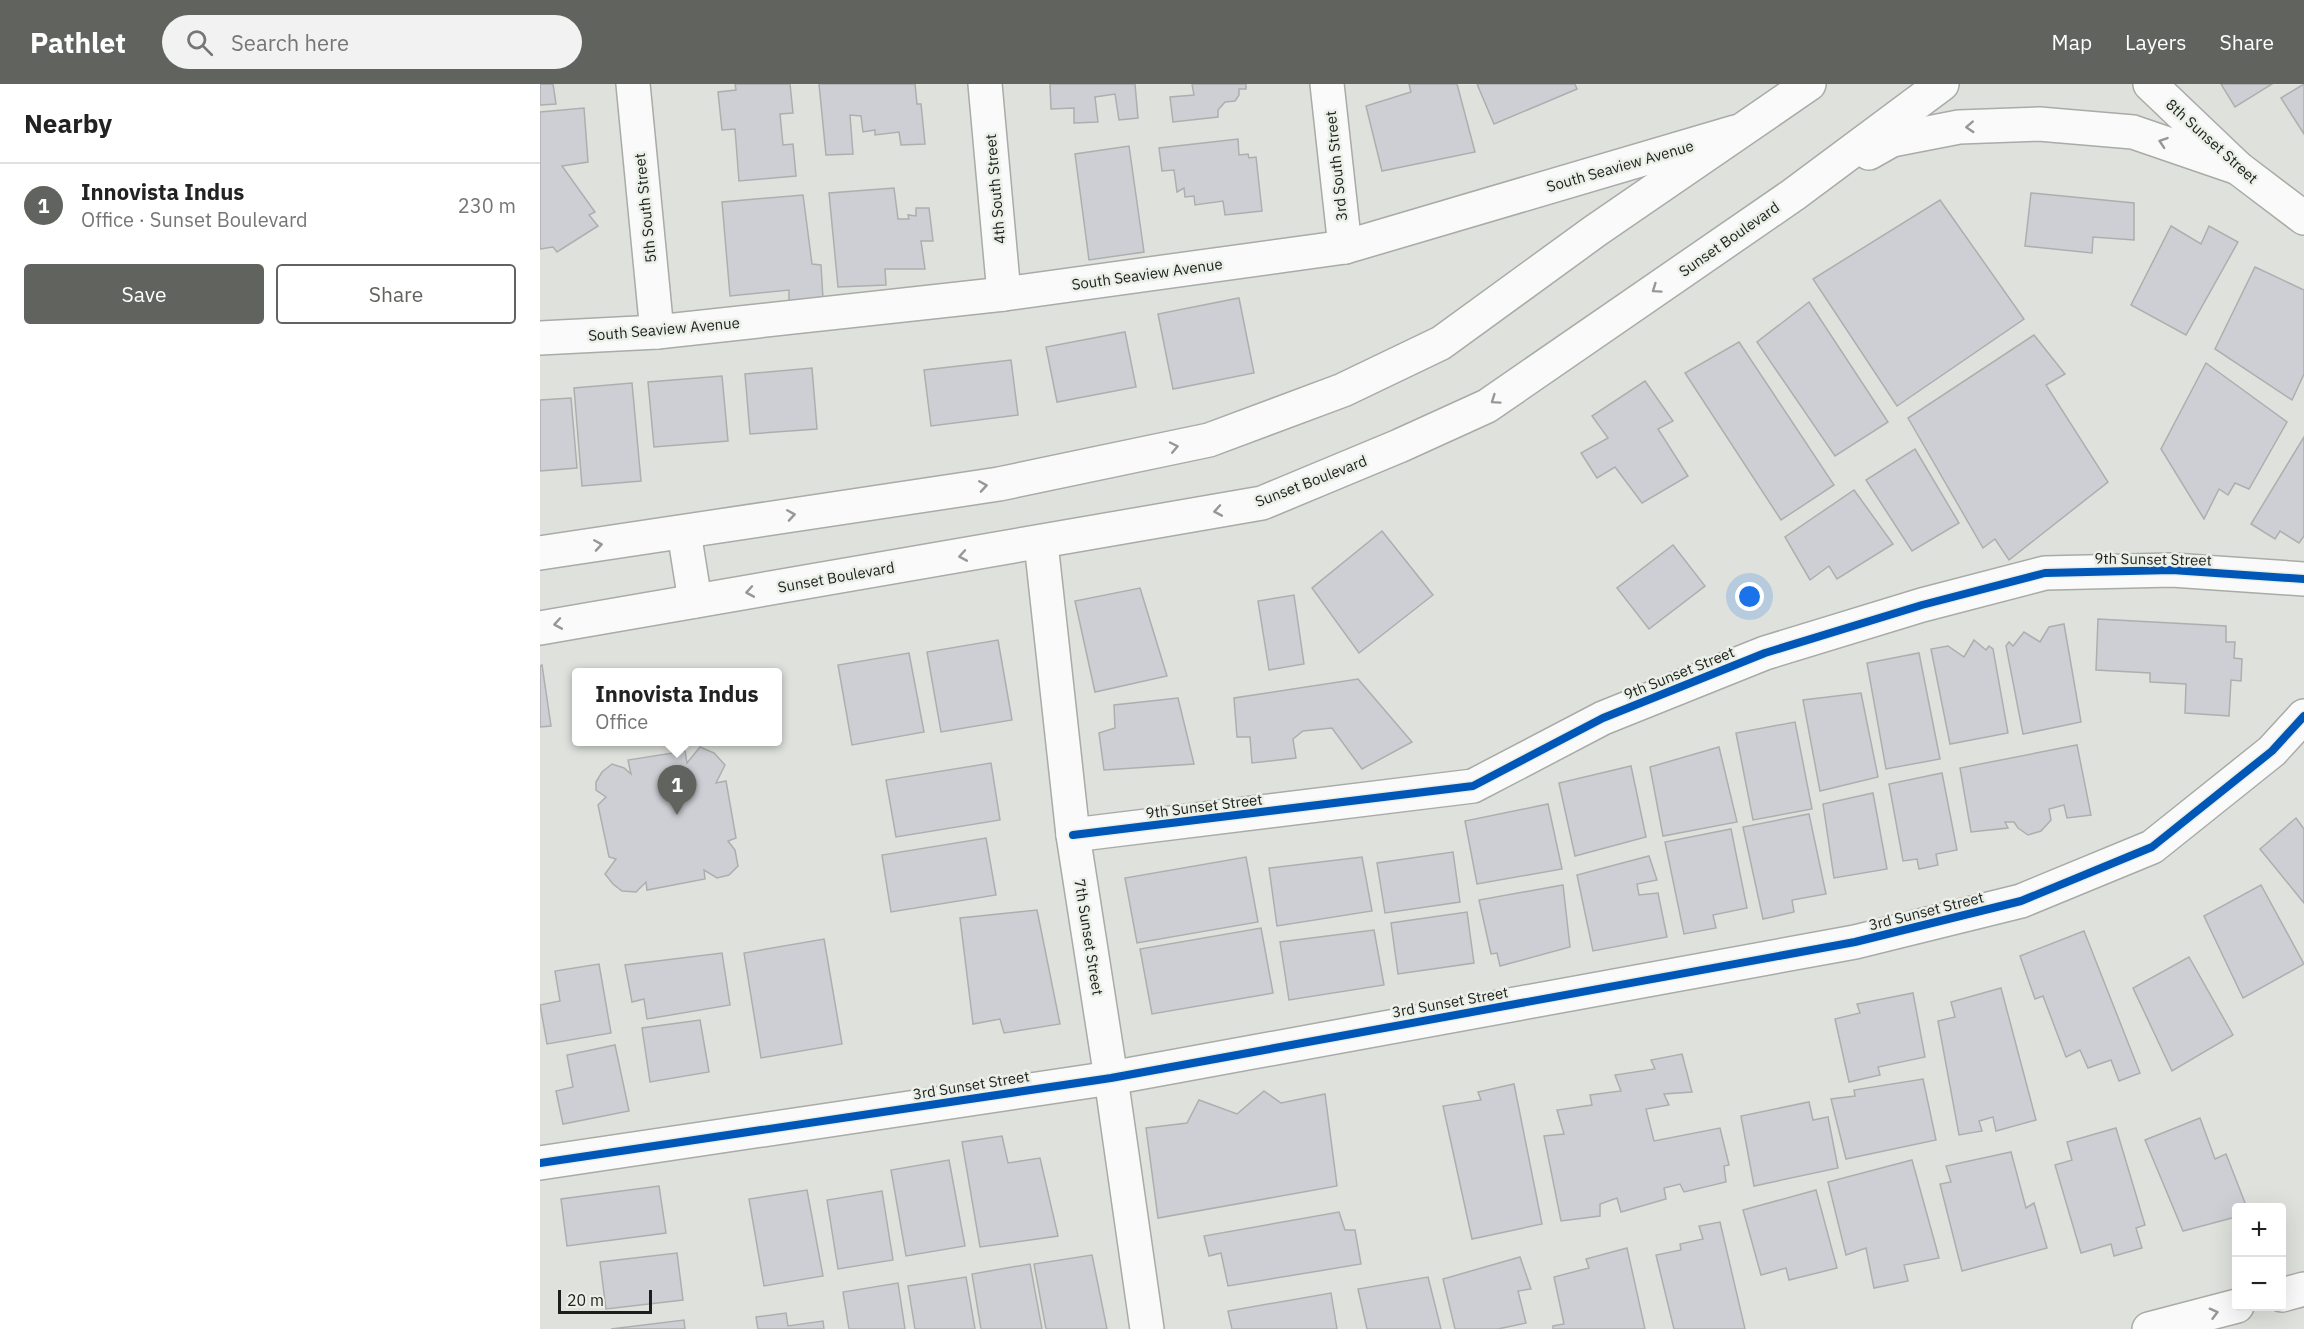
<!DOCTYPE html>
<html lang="en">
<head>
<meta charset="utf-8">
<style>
	body { margin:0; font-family:"IBM Plex Sans",sans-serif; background:#f2f2f2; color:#222 }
	.controls { position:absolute; right:18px; bottom:18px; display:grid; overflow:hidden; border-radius:6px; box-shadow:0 6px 24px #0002 }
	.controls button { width:54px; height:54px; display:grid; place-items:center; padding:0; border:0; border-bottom:2px solid #e0e0e0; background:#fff; color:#222; font:30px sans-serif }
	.scale { position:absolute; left:18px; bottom:15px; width:94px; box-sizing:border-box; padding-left:6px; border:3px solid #1d1f1c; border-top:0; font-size:16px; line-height:21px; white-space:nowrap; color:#1d1f1c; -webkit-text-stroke:4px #eaf0e7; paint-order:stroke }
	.you { position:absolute; left:1210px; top:513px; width:21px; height:21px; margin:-15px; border:4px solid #fff; border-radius:50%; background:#1a73e8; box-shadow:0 0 0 9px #1a73e833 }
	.badge { display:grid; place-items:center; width:39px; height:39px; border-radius:50%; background:#61635f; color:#fff; font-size:20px; font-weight:700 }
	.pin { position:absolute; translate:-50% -50px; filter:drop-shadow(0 2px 3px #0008) }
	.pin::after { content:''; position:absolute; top:32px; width:21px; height:18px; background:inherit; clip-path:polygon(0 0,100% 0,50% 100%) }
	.popup { position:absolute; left:32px; top:584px; width:210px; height:78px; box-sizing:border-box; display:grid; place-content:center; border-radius:6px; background:#fff; filter:drop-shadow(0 2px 4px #0005); font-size:20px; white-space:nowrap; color:#767676 }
	.popup b { font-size:22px; color:#222 }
	.popup::after { content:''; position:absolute; left:50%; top:100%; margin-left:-12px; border:12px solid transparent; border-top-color:#fff }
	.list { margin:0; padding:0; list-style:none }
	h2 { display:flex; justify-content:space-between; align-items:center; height:78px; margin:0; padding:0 24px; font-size:26px }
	h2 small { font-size:20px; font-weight:400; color:#767676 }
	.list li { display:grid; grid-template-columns:39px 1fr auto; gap:18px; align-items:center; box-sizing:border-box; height:84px; padding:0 24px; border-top:2px solid #e0e0e0 }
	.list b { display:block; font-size:22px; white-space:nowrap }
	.list p { margin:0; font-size:20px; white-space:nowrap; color:#767676 }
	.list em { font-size:20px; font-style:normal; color:#767676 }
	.actions { display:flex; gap:12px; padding:18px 24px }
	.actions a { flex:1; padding:14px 0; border:2px solid #61635f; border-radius:6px; text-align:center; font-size:21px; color:#61635f }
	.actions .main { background:#61635f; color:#fff }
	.icon { flex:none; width:33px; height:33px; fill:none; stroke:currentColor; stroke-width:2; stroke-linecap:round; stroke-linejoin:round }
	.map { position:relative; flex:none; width:1764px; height:1245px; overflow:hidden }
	header { display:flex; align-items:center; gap:36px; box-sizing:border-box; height:84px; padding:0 30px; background:#61635f; color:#fff }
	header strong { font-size:28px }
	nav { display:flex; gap:33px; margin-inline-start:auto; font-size:21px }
	.search { width:420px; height:54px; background:#f2f2f2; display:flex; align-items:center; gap:15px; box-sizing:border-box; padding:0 21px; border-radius:33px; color:#767676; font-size:22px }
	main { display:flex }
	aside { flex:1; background:#fff }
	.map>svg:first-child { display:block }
	.building { fill:#cdcfd5; stroke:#adafae; stroke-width:1.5 }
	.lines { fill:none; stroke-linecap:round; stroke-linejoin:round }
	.minor-casing { stroke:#a9aba7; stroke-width:36 }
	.tertiary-casing { stroke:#a9aba7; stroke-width:36 }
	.secondary-casing { stroke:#a9aba7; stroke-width:36 }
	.primary-casing { stroke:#a9aba7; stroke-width:36 }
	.minor { stroke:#fafafa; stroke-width:33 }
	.tertiary { stroke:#fafafa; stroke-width:33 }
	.secondary { stroke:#fafafa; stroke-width:33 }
	.primary { stroke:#fafafa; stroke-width:33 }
	.cycleway-casing { stroke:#eaf0e7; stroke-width:11 }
	.cycleway { stroke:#0057b8; stroke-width:8 }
	.oneway { stroke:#979796 }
	.labels { text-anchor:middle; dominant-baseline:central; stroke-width:5; stroke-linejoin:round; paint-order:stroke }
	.street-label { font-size:15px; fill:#1d1f1c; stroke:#eaf0e7 }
</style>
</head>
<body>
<header>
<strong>Pathlet</strong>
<div class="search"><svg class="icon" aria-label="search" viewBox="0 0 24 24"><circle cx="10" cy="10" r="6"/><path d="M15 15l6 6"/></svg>Search here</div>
<nav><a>Map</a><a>Layers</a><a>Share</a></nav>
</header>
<main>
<aside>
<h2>Nearby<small></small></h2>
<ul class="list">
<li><span class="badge">1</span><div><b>Innovista Indus</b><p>Office · Sunset Boulevard</p></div><em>230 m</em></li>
</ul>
<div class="actions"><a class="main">Save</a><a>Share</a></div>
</aside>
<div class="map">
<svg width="1764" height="1245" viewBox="0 0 1764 1245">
	<rect width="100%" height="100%" fill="#dee1dc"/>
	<g class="building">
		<polygon points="0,0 13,0 16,20 0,21"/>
		<polygon points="195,0 250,0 253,29 240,30 243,61 253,60 256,92 199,97 195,45 182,46 178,8 196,6"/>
		<polygon points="279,0 375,0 377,20 381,20 385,60 361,61 359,48 335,51 335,46 323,48 321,32 310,31 313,70 286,71"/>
		<polygon points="510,0 595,0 598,34 579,36 575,10 555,13 558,38 534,39 534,24 511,25"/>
		<polygon points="652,0 706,0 706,5 699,5 699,11 695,17 685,18 678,26 678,33 633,38 630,13 654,11"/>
		<polygon points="869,0 917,0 935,68 842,87 826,22 871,8"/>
		<polygon points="937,0 1035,0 1037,5 954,40"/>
		<polygon points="1681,0 1732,0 1695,23"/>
		<polygon points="1764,0 1764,50 1741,14"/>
		<polygon points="44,24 48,78 22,82 55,128 49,131 58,142 17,168 13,163 0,165 0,28"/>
		<polygon points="698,55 699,71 708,70 709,74 716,73 722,127 685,131 683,117 655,121 654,112 645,113 644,104 637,108 634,86 622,87 619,64"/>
		<polygon points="589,62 604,168 549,176 535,70"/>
		<polygon points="354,104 358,135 369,135 368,131 376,132 376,124 389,124 393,157 381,157 385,185 345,185 346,201 298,203 289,109"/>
		<polygon points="1491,109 1594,119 1594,156 1553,153 1552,169 1485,162"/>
		<polygon points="263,111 272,180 281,181 283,215 249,217 249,206 190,212 182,118"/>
		<polygon points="1400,116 1484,235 1357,322 1273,195"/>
		<polygon points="1631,142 1661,160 1669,142 1698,158 1646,251 1591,221"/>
		<polygon points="1715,183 1764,206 1764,290 1752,316 1675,265"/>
		<polygon points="699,214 714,289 633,305 618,230"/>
		<polygon points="1269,218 1348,338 1295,372 1217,258"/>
		<polygon points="585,248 596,303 517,318 506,263"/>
		<polygon points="1494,251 1525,290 1506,301 1568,398 1469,476 1455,455 1443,464 1368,334"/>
		<polygon points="1199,258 1294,401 1241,436 1145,289"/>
		<polygon points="471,276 478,331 391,342 384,286"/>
		<polygon points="1666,279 1747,338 1709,405 1695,399 1688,411 1679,405 1664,435 1621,365"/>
		<polygon points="272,284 277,345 210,350 205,290"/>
		<polygon points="182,292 188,357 114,363 108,298"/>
		<polygon points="1105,297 1133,337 1118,345 1148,392 1102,419 1075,383 1057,394 1041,369 1068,354 1052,332"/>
		<polygon points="92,299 101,397 42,402 34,304"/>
		<polygon points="31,314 37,384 0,387 0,316"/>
		<polygon points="1764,353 1764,452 1759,459 1740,447 1735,455 1711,440"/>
		<polygon points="1375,365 1419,439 1372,467 1326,396"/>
		<polygon points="1314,406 1353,460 1297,495 1289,482 1270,496 1245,453"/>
		<polygon points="842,447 893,511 819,569 772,504"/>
		<polygon points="1133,461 1165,502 1109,545 1077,504"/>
		<polygon points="600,504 627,592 555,608 535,517"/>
		<polygon points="754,511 764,580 729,586 718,517"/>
		<polygon points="1558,535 1686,542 1686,558 1695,558 1694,574 1702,575 1701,597 1691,596 1689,632 1645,629 1646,600 1610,598 1610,589 1556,586"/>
		<polygon points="1524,540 1541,638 1483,650 1466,562 1469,558 1473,562 1484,548 1500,558 1509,543"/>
		<polygon points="458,556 472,636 401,648 387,568"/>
		<polygon points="1434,556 1446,566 1449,562 1453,565 1468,649 1410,660 1391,565 1408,562 1424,573"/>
		<polygon points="369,569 384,648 312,661 298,581"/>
		<polygon points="1379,569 1400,675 1346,685 1327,579"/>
		<polygon points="2,581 11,642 0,643 0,582"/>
		<polygon points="818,595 872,658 822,685 792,644 763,647 753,655 756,674 712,679 710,653 697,653 694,614"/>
		<polygon points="1321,609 1338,693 1280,707 1263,616"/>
		<polygon points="638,614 654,680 564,686 559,649 575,644 574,621"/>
		<polygon points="1255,638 1272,725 1213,736 1196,649"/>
		<polygon points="1537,661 1551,731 1527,734 1524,721 1509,725 1511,736 1501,747 1488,751 1478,744 1474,738 1465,738 1468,744 1431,748 1420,684"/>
		<polygon points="160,663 174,669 185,681 176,699 186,697 196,754 188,757 195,766 198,782 189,791 177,794 164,786 165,795 107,806 106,798 96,808 82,807 73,800 65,790 76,775 69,773 58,721 66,713 56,706 56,698 62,688 72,680 84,684 91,690 88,676 145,667 147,679"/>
		<polygon points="1179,663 1197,738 1123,752 1110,683"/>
		<polygon points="451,679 460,736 356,753 346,696"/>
		<polygon points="1091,682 1106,753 1035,772 1019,699"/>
		<polygon points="1402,689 1417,766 1396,770 1398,781 1379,785 1377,775 1363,777 1349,700"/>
		<polygon points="1333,709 1347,785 1294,794 1283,720"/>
		<polygon points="1008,720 1022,785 937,800 925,737"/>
		<polygon points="1269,730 1286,810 1252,816 1254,828 1223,835 1203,743"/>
		<polygon points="1756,734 1764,745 1764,819 1720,765"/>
		<polygon points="1191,745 1207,824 1173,831 1176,844 1144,850 1125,758"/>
		<polygon points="446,754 456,811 351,828 342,771"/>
		<polygon points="913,768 920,818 845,829 837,779"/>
		<polygon points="1109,772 1117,796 1097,800 1099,811 1118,809 1127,853 1053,867 1037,791"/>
		<polygon points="706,773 718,838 597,859 585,794"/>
		<polygon points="822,773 832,827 737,842 729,784"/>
		<polygon points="1023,801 1030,863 960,882 957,869 951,870 939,816"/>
		<polygon points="1721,801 1764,880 1703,914 1664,832"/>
		<polygon points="497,826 520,940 464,949 460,935 433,940 420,834"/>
		<polygon points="927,828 934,879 858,890 851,839"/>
		<polygon points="721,844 733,909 612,930 600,865"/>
		<polygon points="834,846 844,901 749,916 740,858"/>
		<polygon points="1544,847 1600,989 1579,997 1571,976 1548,984 1540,966 1526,973 1503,912 1495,915 1480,872"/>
		<polygon points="284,855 302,960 221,974 204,869"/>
		<polygon points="182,869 190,921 107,935 104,915 92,918 85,881"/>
		<polygon points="1649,873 1693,951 1632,987 1593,904"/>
		<polygon points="59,880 71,949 7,960 0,921 20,917 15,887"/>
		<polygon points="1461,904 1496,1036 1456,1047 1453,1033 1439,1037 1442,1047 1419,1051 1398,937 1415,933 1411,918"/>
		<polygon points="1373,909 1385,973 1338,983 1340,991 1309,998 1295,935 1320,929 1317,920"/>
		<polygon points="160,936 169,988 110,998 102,944"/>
		<polygon points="75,961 89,1027 23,1040 16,1007 33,1003 27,971"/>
		<polygon points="1142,970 1152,1008 1124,1010 1129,1021 1106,1025 1114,1057 1180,1044 1189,1081 1184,1082 1186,1098 1144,1108 1140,1100 1124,1104 1126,1115 1081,1128 1077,1114 1060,1120 1060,1132 1021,1137 1004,1052 1024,1050 1017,1026 1052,1021 1050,1011 1081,1007 1075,991 1115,985 1111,976"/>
		<polygon points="1383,995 1396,1056 1306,1075 1291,1015 1315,1012 1314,1006"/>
		<polygon points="974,1000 1002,1140 932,1155 903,1022 941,1016 938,1008"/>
		<polygon points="724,1007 741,1019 785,1010 797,1102 618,1134 606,1044 647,1039 659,1016 697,1030"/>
		<polygon points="1269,1018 1273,1036 1288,1033 1298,1084 1214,1102 1201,1032"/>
		<polygon points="1660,1034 1675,1075 1686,1070 1707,1124 1696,1124 1696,1133 1643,1147 1605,1056"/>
		<polygon points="1576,1044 1605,1141 1596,1144 1602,1164 1574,1172 1571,1160 1541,1169 1515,1081 1532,1076 1527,1058"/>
		<polygon points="462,1052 468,1079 500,1074 518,1152 440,1163 422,1058"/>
		<polygon points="1471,1068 1486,1124 1494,1119 1507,1164 1422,1187 1400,1100 1411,1098 1406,1082"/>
		<polygon points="409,1076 425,1162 366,1172 351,1086"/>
		<polygon points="1372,1076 1399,1174 1364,1181 1368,1197 1334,1204 1326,1164 1306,1171 1288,1098"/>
		<polygon points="119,1102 126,1149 27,1162 21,1115"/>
		<polygon points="267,1106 283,1192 224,1202 209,1115"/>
		<polygon points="1276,1106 1297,1184 1249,1196 1246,1184 1221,1191 1203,1126"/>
		<polygon points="342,1107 353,1176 298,1185 287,1116"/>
		<polygon points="799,1128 805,1146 815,1146 821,1180 688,1202 681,1169 669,1172 664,1152"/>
		<polygon points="1180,1138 1205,1245 1134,1245 1116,1171 1141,1166 1140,1160 1163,1155 1159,1142"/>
		<polygon points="1087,1164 1105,1245 1013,1245 1013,1242 1024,1240 1014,1193 1049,1184 1046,1175"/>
		<polygon points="137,1169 143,1216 66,1225 60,1178"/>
		<polygon points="552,1171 567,1245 506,1245 494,1180"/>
		<polygon points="980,1173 991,1205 978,1207 986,1239 958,1245 915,1245 903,1195"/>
		<polygon points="490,1180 502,1245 441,1245 432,1190"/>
		<polygon points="426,1193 435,1245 375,1245 368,1202"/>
		<polygon points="888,1193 901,1245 827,1245 818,1205"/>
		<polygon points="358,1199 365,1245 309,1245 303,1208"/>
		<polygon points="791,1209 797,1245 692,1245 688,1227"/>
		<polygon points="246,1229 248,1242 283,1237 284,1245 218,1245 216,1233"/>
		<polygon points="144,1236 145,1245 71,1245"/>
	</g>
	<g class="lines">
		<g class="minor-casing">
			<g id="minor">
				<polyline points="93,0 117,248"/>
				<polyline points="445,0 464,210"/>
				<polyline points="787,0 805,163"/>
				<polyline points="0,254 117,248 464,210 805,163 1195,48"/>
				<polyline points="501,459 533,751 571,994 607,1245"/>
				<polyline points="533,751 933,702 1063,634 1225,569 1382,521 1505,489 1632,486 1764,495"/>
				<polyline points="0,1079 571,994 1315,858 1481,817 1612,763 1732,667 1764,632"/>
			</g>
		</g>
		<g class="tertiary-casing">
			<g id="tertiary">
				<polyline points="1742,1211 1764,1205"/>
				<polyline points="1609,1245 1697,1222"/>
			</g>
		</g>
		<g class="secondary-casing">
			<polyline id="secondary" points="1610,0 1698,84 1764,134"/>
		</g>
		<g class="primary-casing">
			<g id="primary">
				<polyline points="1329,69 1352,56 1419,43 1499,40 1593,48 1698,84"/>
				<polyline points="144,448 155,517"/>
				<polyline points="0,469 459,400 669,356 803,306 901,259 1055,147 1269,0"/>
				<polyline points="0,544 722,419 859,362 947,322 1253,111 1402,0"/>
			</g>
		</g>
		<use href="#minor" class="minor"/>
		<use href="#tertiary" class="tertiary"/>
		<use href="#secondary" class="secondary"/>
		<use href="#primary" class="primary"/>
		<g class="cycleway-casing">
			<g id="cycleway">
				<polyline points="533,751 933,702 1063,634 1225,569 1382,521 1505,489 1632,486 1764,495"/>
				<polyline points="0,1079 571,994 1315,858 1481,817 1612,763 1732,667 1764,632"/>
			</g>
		</g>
		<use href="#cycleway" class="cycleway"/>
	</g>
	<defs><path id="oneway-chevron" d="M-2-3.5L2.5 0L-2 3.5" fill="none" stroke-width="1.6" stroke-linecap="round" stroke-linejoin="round" transform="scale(1.5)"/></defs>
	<g class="oneway">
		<use href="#oneway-chevron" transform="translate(1430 43) rotate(177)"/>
		<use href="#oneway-chevron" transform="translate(1623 58) rotate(-161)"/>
		<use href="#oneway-chevron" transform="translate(1116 205) rotate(145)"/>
		<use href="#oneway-chevron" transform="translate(955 316) rotate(145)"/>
		<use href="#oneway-chevron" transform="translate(634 363) rotate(-12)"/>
		<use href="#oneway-chevron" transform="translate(443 402) rotate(-9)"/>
		<use href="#oneway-chevron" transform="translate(678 427) rotate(170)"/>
		<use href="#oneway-chevron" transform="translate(251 431) rotate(-9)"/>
		<use href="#oneway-chevron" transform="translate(58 461) rotate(-9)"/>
		<use href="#oneway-chevron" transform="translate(423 472) rotate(170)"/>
		<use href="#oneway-chevron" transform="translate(210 508) rotate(170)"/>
		<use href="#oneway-chevron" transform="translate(18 540) rotate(170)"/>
		<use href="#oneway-chevron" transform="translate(1674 1229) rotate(-15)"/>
	</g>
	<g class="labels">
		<g class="street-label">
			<text transform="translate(1672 57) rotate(42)">8th Sunset Street</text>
			<text transform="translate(796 82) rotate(-96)">3rd South Street</text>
			<text transform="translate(1080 82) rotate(-16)">South Seaview Avenue</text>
			<text transform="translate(455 105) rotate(-95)">4th South Street</text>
			<text transform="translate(105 124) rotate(-96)">5th South Street</text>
			<text transform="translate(1189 155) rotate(-35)">Sunset Boulevard</text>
			<text transform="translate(607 190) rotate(-8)">South Seaview Avenue</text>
			<text transform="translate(124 245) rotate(-5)">South Seaview Avenue</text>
			<text transform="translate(771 397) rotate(-21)">Sunset Boulevard</text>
			<text transform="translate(1613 475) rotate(1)">9th Sunset Street</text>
			<text transform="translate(296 493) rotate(-10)">Sunset Boulevard</text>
			<text transform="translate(1139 589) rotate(-22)">9th Sunset Street</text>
			<text transform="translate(664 722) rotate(-7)">9th Sunset Street</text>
			<text transform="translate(1386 827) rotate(-14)">3rd Sunset Street</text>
			<text transform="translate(549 853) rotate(81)">7th Sunset Street</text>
			<text transform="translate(910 918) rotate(-10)">3rd Sunset Street</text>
			<text transform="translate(431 1001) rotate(-9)">3rd Sunset Street</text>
		</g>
	</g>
</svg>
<div class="controls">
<button>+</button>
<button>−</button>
</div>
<div class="scale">20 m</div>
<div class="you"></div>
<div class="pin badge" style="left:137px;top:731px">1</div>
<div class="popup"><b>Innovista Indus</b>Office</div>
</div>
</main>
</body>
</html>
